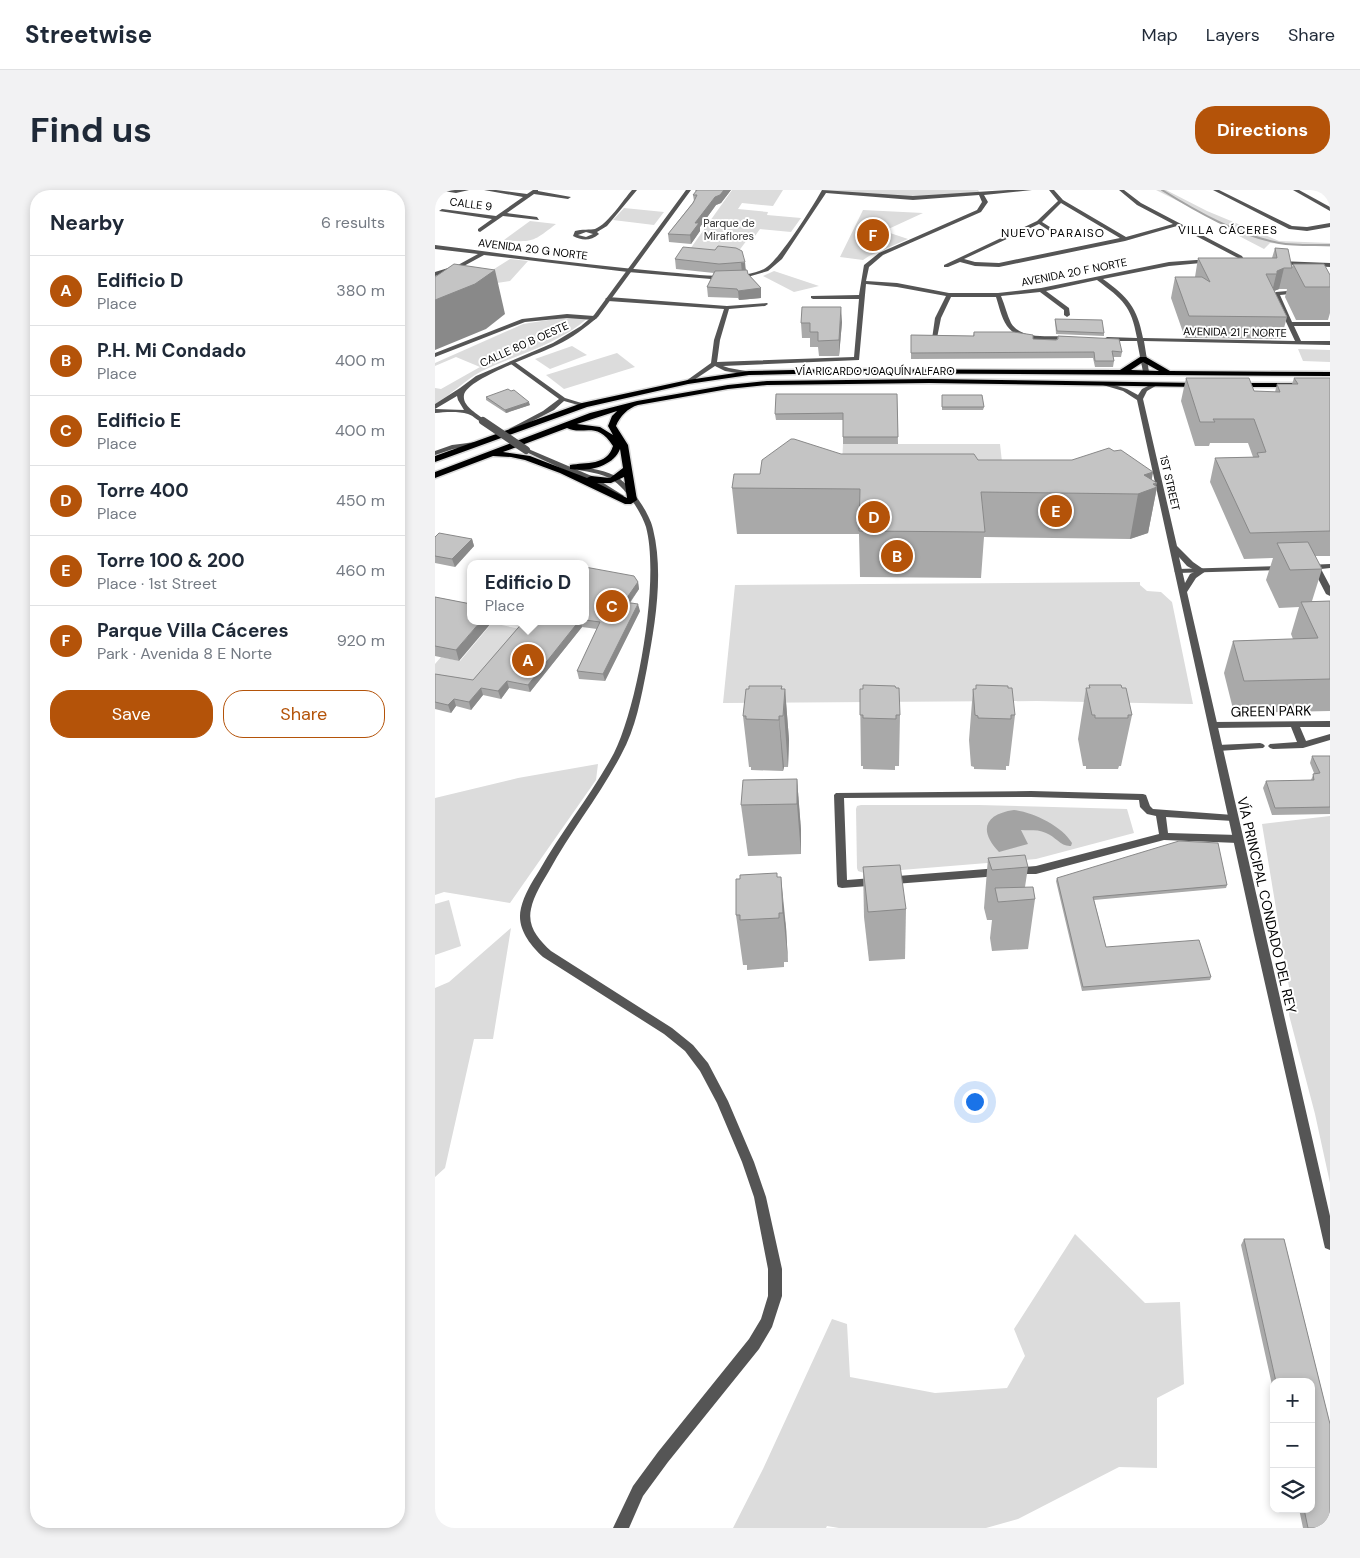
<!DOCTYPE html>
<html lang="en">
<head>
<meta charset="utf-8">
<style>
	body { margin:0; font-family:"DM Sans",sans-serif; background:#f2f2f3; color:#1f2937 }
	.controls { position:absolute; right:15px; bottom:15px; display:grid; overflow:hidden; border-radius:10px; box-shadow:0 2px 8px #0003 }
	.controls button { width:45px; height:45px; display:grid; place-items:center; padding:0; border:0; border-bottom:1px solid #e0e1e3; background:#fff; color:#1f2937; font:25px sans-serif }
	.you { position:absolute; left:539px; top:911px; width:18px; height:18px; margin:-12px; border:4px solid #fff; border-radius:50%; background:#1a73e8; box-shadow:0 0 0 8px #1a73e833 }
	.badge { display:grid; place-items:center; width:32px; height:32px; border-radius:50%; background:#b45309; color:#fff; font-size:16px; font-weight:700 }
	.pin { position:absolute; translate:-50% -50%; border:2px solid #fff; box-shadow:0 1px 5px #0006 }
	.popup { position:absolute; left:32px; top:370px; width:122px; height:65px; box-sizing:border-box; display:grid; place-content:center; border-radius:10px; background:#fff; filter:drop-shadow(0 1px 4px #0005); font-size:16px; white-space:nowrap; color:#747a83 }
	.popup b { font-size:19px; color:#1f2937 }
	.popup::after { content:''; position:absolute; left:50%; top:100%; margin-left:-10px; border:10px solid transparent; border-top-color:#fff }
	.list { margin:0; padding:0; list-style:none }
	h2 { display:flex; justify-content:space-between; align-items:center; height:65px; margin:0; padding:0 20px; font-size:21px }
	h2 small { font-size:16px; font-weight:400; color:#747a83 }
	.list li { display:grid; grid-template-columns:32px 1fr auto; gap:15px; align-items:center; box-sizing:border-box; height:70px; padding:0 20px; border-top:1px solid #e0e1e3 }
	.list b { display:block; font-size:19px; white-space:nowrap }
	.list p { margin:0; font-size:16px; white-space:nowrap; color:#747a83 }
	.list em { font-size:16px; font-style:normal; color:#747a83 }
	.actions { display:flex; gap:10px; padding:15px 20px }
	.actions a { flex:1; padding:11px 0; border:1px solid #b45309; border-radius:20px; text-align:center; font-size:18px; color:#b45309 }
	.actions .main { background:#b45309; color:#fff }
	.icon { flex:none; width:28px; height:28px; fill:none; stroke:currentColor; stroke-width:2; stroke-linecap:round; stroke-linejoin:round }
	.map { position:relative; flex:none; width:895px; height:1338px; overflow:hidden; border-radius:20px }
	header { display:flex; align-items:center; gap:30px; box-sizing:border-box; height:70px; padding:0 25px; background:#fff; border-bottom:1px solid #e0e1e3 }
	header strong { font-size:24px }
	nav { display:flex; gap:28px; margin-inline-start:auto; font-size:18px }
	.intro { display:flex; align-items:center; justify-content:space-between; box-sizing:border-box; height:120px; padding:0 30px }
	h1 { margin:0; font-size:35px }
	.button { padding:12px 22px; border-radius:20px; background:#b45309; color:#fff; font-size:18px; font-weight:700 }
	main { display:flex; gap:30px; padding:0 30px }
	aside { flex:1; background:#fff; border-radius:20px; box-shadow:0 2px 8px #0003 }
	.map>svg:first-child { display:block }
	.green { fill:#dcdcdc }
	.water { fill:#a3a3a3 }
	.lines { fill:none; stroke-linecap:round; stroke-linejoin:round }
	.stream { stroke:#a3a3a3; stroke-width:2 }
	.primary-casing { stroke:#dbdbdb; stroke-width:3 }
	.minor { fill:#555; fill-rule:evenodd }
	.tertiary { fill:#555; fill-rule:evenodd }
	.primary { fill:#000; fill-rule:evenodd }
	.tertiary-bridge { stroke:#555; stroke-width:8 }
	.wall { fill:#a9a9a9 }
	.shaded-wall { fill:#898989 }
	.building { fill:#c4c4c4; stroke:#898989 }
	.labels { text-anchor:middle; dominant-baseline:central; stroke-width:4; stroke-linejoin:round; paint-order:stroke }
	.far-street-label { font-size:11px; fill:#000; stroke:#fff }
	.far-park-label { font-size:11px; fill:#333; stroke:#fff }
	.far-neighbourhood-label { font-size:12px; letter-spacing:1px; fill:#000; stroke:#fff }
	.street-label { font-size:14px; fill:#000; stroke:#fff }
</style>
</head>
<body>
<header>
<strong>Streetwise</strong>
<nav><a>Map</a><a>Layers</a><a>Share</a></nav>
</header>
<div class="intro"><h1>Find us</h1><a class="button">Directions</a></div>
<main>
<aside>
<h2>Nearby<small>6 results</small></h2>
<ul class="list">
<li><span class="badge">A</span><div><b>Edificio D</b><p>Place</p></div><em>380 m</em></li>
<li><span class="badge">B</span><div><b>P.H. Mi Condado</b><p>Place</p></div><em>400 m</em></li>
<li><span class="badge">C</span><div><b>Edificio E</b><p>Place</p></div><em>400 m</em></li>
<li><span class="badge">D</span><div><b>Torre 400</b><p>Place</p></div><em>450 m</em></li>
<li><span class="badge">E</span><div><b>Torre 100 &amp; 200</b><p>Place · 1st Street</p></div><em>460 m</em></li>
<li><span class="badge">F</span><div><b>Parque Villa Cáceres</b><p>Park · Avenida 8 E Norte</p></div><em>920 m</em></li>
</ul>
<div class="actions"><a class="main">Save</a><a>Share</a></div>
</aside>
<div class="map">
<svg width="895" height="1338" viewBox="0 0 895 1338">
	<rect width="100%" height="100%" fill="#fff"/>
	<g class="green">
		<polygon points="297,0 348,0 338,16 307,13 303,19 333,22 332,25 366,28 356,42 325,39 320,46 315,46 300,66 253,62"/>
		<polygon points="390,0 543,0 546,4 478,8 389,1"/>
		<polygon points="721,0 731,0 772,21 844,51 895,53 895,57 835,53 829,59 804,46 809,44"/>
		<polygon points="189,18 229,22 219,35 178,30"/>
		<polygon points="428,20 488,23 449,41 473,49 434,66 428,70 405,67"/>
		<path d="M95,31L121,34C99,51 98,53 69,50Z"/>
		<polygon points="75,69 93,71 75,91 62,93 0,141 0,84 48,86"/>
		<polygon points="339,81 384,96 359,102 328,86"/>
		<path d="M126,128H153C122,155 83,164 47,181C30,190 17,204 0,214V198L6,199L45,177L21,167L0,176V173L88,134Z"/>
		<polygon points="137,156 152,165 115,179 100,169"/>
		<polygon points="863,159 895,160 895,172 868,171"/>
		<polygon points="182,163 200,177 129,199 111,185"/>
		<polygon points="408,254 565,254 569,290 407,275"/>
		<polygon points="705,392 705,395 712,401 726,402 737,412 758,514 602,511 288,513 300,395"/>
		<polygon points="57,433 90,440 49,492 0,491 0,474 6,467 25,471"/>
		<polygon points="163,574 161,590 75,713 9,702 0,705 0,608 83,588"/>
		<polygon points="426,615 544,615 692,619 699,643 601,669 429,683 423,681 422,678 421,619 422,616"/>
		<polygon points="895,626 895,993 880,924 854,825 854,797 827,634"/>
		<polygon points="14,710 26,756 0,765 0,714"/>
		<polygon points="76,738 58,849 39,849 10,978 0,987 0,798 14,792"/>
		<polygon points="640,1044 710,1113 745,1112 749,1194 722,1208 722,1278 684,1277 583,1329 551,1338 404,1338 392,1336 391,1338 298,1338 328,1279 397,1129 412,1134 415,1187 500,1203 572,1198 590,1166 579,1139"/>
	</g>
	<path class="water" d="M579,620C598,622 627,636 637,653L636,656C626,657 620,646 611,643C603,639 594,641 586,640L593,654L564,662C543,640 550,624 579,620Z"/>
	<g class="lines">
		<path class="stream" d="M727,0C762,22 803,45 844,53C861,56 878,55 895,55"/>
		<g class="primary-casing">
			<g id="primary">
				<path d="M705,167H711L735,181L895,182V186L400,183L314,185L253,194L152,217L0,272V266L147,213L253,190L314,181L400,179L685,180ZM708,172L724,181L696,180Z"/>
				<path d="M494,189L766,193L770,195L766,197L494,193L332,195L293,199L203,215C193,218 185,226 181,236L193,255L202,310L196,314H190L125,283L90,270L76,267L58,266L0,288V282L155,223L202,211L293,195L332,191ZM182,221L177,226L173,236L178,245L165,237L142,234ZM132,238C148,246 162,230 178,256C172,276 151,272 135,275V279C152,282 178,277 185,259L188,278L175,288L156,286L152,288L95,266L68,262ZM189,287L192,308L162,293H176Z"/>
				<polygon points="798,193 858,193 862,195 858,197 801,197 797,195"/>
			</g>
		</g>
		<g class="minor">
			<polygon points="2,0 34,0 21,3"/>
			<polygon points="49,0 61,0 92,4 98,0 103,0 103,1 136,7 133,9 99,4 72,23 102,27 104,30 68,26 45,42 43,41 43,39 57,29 4,21 7,19 61,26 88,7"/>
			<path d="M197,0H202L172,36L162,42L164,44C156,51 147,51 138,46L140,41C146,39 156,40 160,39C173,34 188,10 197,0ZM151,42L158,44L151,47L143,45Z"/>
			<path d="M387,0L478,6L573,0H597L549,5L553,12L546,22L448,65L434,77L431,91L462,93L514,103H563L606,98L734,72L775,69L778,71L777,72L734,76L668,89C693,107 702,117 708,148L860,151L838,104L841,102L863,100L866,102L865,103L845,105L857,132H895V136H859L866,151H895V155L709,151L714,182L711,184L708,182L702,151H672L669,149L672,147L702,148C696,115 688,110 662,90L611,101L634,118L635,125L632,127L629,125V120L605,102L566,106C570,115 572,125 576,133C588,152 619,144 637,147V149L635,150C616,149 585,154 572,136C566,127 564,116 561,107H516L506,128L502,148L497,149L500,128L511,106L462,97L431,94L424,170L288,176L294,178L316,182L317,183L314,185L290,181L280,176L253,194L250,192L251,191L276,173L279,150L289,119L173,111L170,109L173,107L292,116L332,113L333,114L330,116L294,119L285,150L282,172L419,167L424,109H378L376,108V106L424,105L429,75L444,63L542,20L547,12L544,5L478,10L391,3L347,69L333,81L309,88L276,89L193,82L49,65L27,77L0,86V82L23,75L43,64L0,59V55C77,65 154,75 231,82C257,84 305,91 329,79C344,71 378,16 387,0Z"/>
			<path d="M614,0H619L628,10L691,47L738,34L702,15L684,0H689L706,13L807,66L810,71L805,72L803,68L742,36L690,51L564,77L540,76L525,72L513,77H509V75L602,31L623,11ZM626,13L685,48L564,73L540,72L529,69L604,34L622,46H626V44L607,32Z"/>
			<polygon points="778,0 784,0 857,36 872,37 895,33 895,37 872,41 854,39"/>
			<polygon points="858,0 864,0 895,17 895,21"/>
			<polygon points="844,71 895,73 895,77 842,74 842,72"/>
			<polygon points="132,124 159,126 162,128 159,130 132,128 90,132 0,167 0,163 87,129"/>
			<polygon points="76,172 80,172 130,208 153,215 150,217 129,211 119,220 78,241 74,241 74,239 108,221 124,209 76,174"/>
			<path d="M138,275C153,279 172,279 185,289C197,298 215,324 218,339C229,384 220,434 212,478C206,508 201,538 186,565C165,605 136,641 114,681C107,693 99,705 96,719C92,737 104,750 116,761L237,838L258,855L273,873L293,911L319,972L331,1007L347,1079V1106L337,1137L324,1159L233,1272L208,1306L194,1338H178L198,1296L223,1262L314,1149L326,1129L333,1106V1079L319,1007L307,972L282,913L265,881L250,861L229,844L108,767C95,755 81,738 86,718C89,705 97,692 104,681C127,640 157,604 179,563C203,515 225,389 211,337C206,322 192,300 179,291C167,282 149,282 136,278L134,277Z"/>
			<polygon points="153,287 159,287 189,306 182,308 153,291"/>
			<polygon points="895,374 895,378 886,379 895,396 895,406 891,404 878,379 872,379 868,377 872,375"/>
			<polygon points="847,376 851,378 850,380 743,383 739,381 743,379"/>
			<polygon points="895,531 895,537 865,537 871,551 895,544 895,550 868,558 838,559 835,558 833,556 835,554 862,552 856,537 778,538 774,535 778,532"/>
			<polygon points="825,553 828,554 830,556 828,558 783,561 778,558 783,555"/>
			<polygon points="596,601 708,604 711,605 715,616 718,619 798,625 803,628 798,631 731,627 733,643 803,645 808,649 803,653 729,650 601,684 577,684 576,681 577,678 601,676 724,644 721,626 712,624 705,617 704,610 596,607 409,608 412,690 564,678 568,679 569,682 568,685 564,686 407,698 403,697 402,694 399,605 401,603"/>
		</g>
		<g class="tertiary">
			<path d="M251,0H256L163,127C150,138 137,148 122,155C105,164 32,188 29,205C27,216 43,224 50,230V232C43,233 40,226 33,224C23,221 10,222 0,223V219L29,220L23,210L22,206L0,219V214L25,198L41,186L118,153L146,136L159,125Z"/>
			<path d="M670,192L692,199L703,205L707,199L719,193L724,194L712,201L708,209L742,356L758,372L771,381L761,388L752,402L895,1026V1060L890,1058L889,1054L819,745L702,210L688,201L668,195L667,194ZM744,367L752,376L761,381L755,384L750,393Z"/>
			<polygon points="41,252 43,253 43,255 18,259 0,265 0,261 17,255"/>
			<polygon points="91,258 159,287 160,289 153,291 89,261 89,259"/>
		</g>
		<use href="#primary" class="primary"/>
		<polyline class="tertiary-bridge" points="48,231 91,260"/>
	</g>
	<g class="wall">
		<polygon points="260,0 296,0 286,13 281,15 265,37 265,41 256,54 234,52 233,44 259,11 258,5 261,2"/>
		<polygon points="301,58 311,80 313,84 326,98 326,108 304,110 303,108 273,107 272,97 279,83 241,79 240,69 280,60"/>
		<polygon points="840,58 857,77 858,74 895,85 895,123 893,130 861,130 850,107 852,99 844,99 839,101 852,127 846,149 750,148 736,108 740,87 760,87 763,68 837,68"/>
		<polygon points="620,129 669,143 669,146 621,144"/>
		<polygon points="407,132 404,166 384,166 383,157 375,157 375,148 367,148 366,133"/>
		<polygon points="539,142 598,149 621,150 622,149 623,146 687,162 686,167 678,167 679,171 678,177 660,177 658,168 476,169 476,145 538,146"/>
		<polygon points="751,188 819,201 840,202 842,194 857,194 859,188 895,188 895,366 880,366 887,379 877,411 895,411 895,521 799,523 789,483 798,451 858,449 856,444 864,417 844,418 831,390 838,368 809,369 775,292 780,268 818,267 813,253 775,253 774,256 760,256 746,211"/>
		<polygon points="462,204 463,254 408,254 408,230 341,230 340,224"/>
		<polygon points="507,205 549,217 548,220 507,220"/>
		<polygon points="51,207 95,215 71,223 51,210"/>
		<polygon points="679,261 718,282 716,289 722,297 713,343 695,349 549,347 546,388 425,387 424,344 302,344 297,298 325,284 406,264 543,270 637,270"/>
		<polygon points="0,347 37,349 39,356 20,377 0,373"/>
		<polygon points="150,377 203,392 204,399 195,413 205,421 170,491 144,489 142,481 162,439 147,437 95,502 74,498 66,509 48,505 36,520 21,516 16,523 0,519 0,484 38,490 89,431 150,431"/>
		<polygon points="0,407 36,414 24,471 0,466"/>
		<polygon points="654,495 697,525 686,576 684,576 683,579 651,579 651,576 648,576 643,549 651,498 654,498"/>
		<polygon points="347,496 347,499 350,499 354,550 353,577 349,577 348,581 316,580 316,577 314,577 308,526"/>
		<polygon points="425,499 465,525 464,576 460,576 460,580 428,579 428,576 426,576"/>
		<polygon points="538,499 580,525 574,576 571,576 571,580 539,579 539,577 536,576 534,550"/>
		<polygon points="877,566 895,566 895,624 837,625 828,598 831,591 876,590 879,583 875,573"/>
		<polygon points="362,589 366,640 366,664 313,666 306,615"/>
		<polygon points="553,668 593,677 590,697 600,709 593,759 557,761 555,748 557,730 552,730 549,718"/>
		<polygon points="428,677 471,719 470,769 434,771 429,727"/>
		<polygon points="343,687 351,737 353,772 349,772 349,777 312,780 312,775 308,775 301,725"/>
		<polygon points="622,688 792,695 791,698 659,710 671,757 776,787 775,790 647,801 621,691"/>
		<polygon points="809,1049 849,1049 895,1234 895,1338 868,1338 864,1319 876,1319 876,1192 839,1192 839,1204 806,1055"/>
	</g>
	<g class="shaded-wall">
		<polygon points="289,0 296,0 286,13 281,15 265,37 265,41 256,54 255,45 260,33 280,7"/>
		<polygon points="310,72 311,82 307,83 306,73"/>
		<polygon points="849,78 844,99 837,102 842,81"/>
		<polygon points="60,80 70,124 51,139 0,160 0,110"/>
		<polygon points="326,98 326,108 304,110 303,101"/>
		<polygon points="406,117 407,132 404,166 404,150"/>
		<polygon points="94,212 95,215 71,223 70,220"/>
		<polygon points="718,282 715,300 718,294 722,293 721,297 722,297 713,343 695,349 703,304 709,285"/>
		<polygon points="37,349 39,356 20,377 17,369"/>
		<polygon points="203,392 204,399 190,419 189,412"/>
		<polygon points="203,414 205,421 170,491 168,484"/>
		<polygon points="46,431 58,431 24,471 21,460"/>
		<polygon points="144,431 146,431 147,437 95,502 93,495"/>
		<polygon points="72,491 74,498 66,509 63,501"/>
		<polygon points="347,496 349,521 350,499 354,550 353,577"/>
		<polygon points="46,498 48,505 36,520 34,512"/>
		<polygon points="19,509 21,516 16,523 13,515"/>
		<polygon points="344,526 349,577 348,581 344,530"/>
		<polygon points="362,589 366,640 366,664 362,614"/>
		<polygon points="346,687 351,737 353,772 348,723"/>
	</g>
	<g class="building">
		<polygon points="262,0 289,0 285,5 280,7 260,33 264,33 255,45 233,44 258,13 262,5 258,5"/>
		<polygon points="283,56 301,58 307,61 310,72 284,74 240,69 248,57 280,60"/>
		<polygon points="840,58 853,59 857,78 849,78 842,81 842,84 831,84 852,127 754,126 740,87 767,87 775,92 763,68 842,68"/>
		<polygon points="19,74 60,80 40,94 0,110 0,87"/>
		<polygon points="858,74 889,74 895,85 895,97 870,97"/>
		<polygon points="312,80 313,84 326,98 303,101 302,99 272,97 280,81"/>
		<polygon points="367,117 406,117 404,150 383,151 383,142 375,142 375,133 366,133"/>
		<polygon points="620,129 667,130 669,143 622,141"/>
		<polygon points="539,142 579,142 598,145 598,149 621,150 623,149 623,146 684,149 687,162 677,161 679,171 660,171 659,162 476,163 476,145 539,146"/>
		<polygon points="751,188 814,188 819,201 845,202 842,194 863,194 859,188 895,188 895,341 815,343 780,268 824,267 822,263 831,262 819,229 778,229 780,232 765,232"/>
		<polygon points="73,199 76,201 79,200 94,212 70,220 51,207"/>
		<polygon points="341,204 462,204 463,247 408,247 408,223 340,224"/>
		<polygon points="507,205 547,205 549,217 507,217"/>
		<polygon points="356,249 359,249 406,264 539,264 543,270 637,270 674,258 679,261 686,260 718,282 709,285 722,293 718,294 722,297 703,304 546,302 550,342 424,341 425,299 297,298 299,284 325,284 327,270"/>
		<polygon points="4,343 37,349 17,369 0,366 0,347"/>
		<polygon points="873,352 887,379 855,380 842,353"/>
		<polygon points="150,377 199,386 203,392 189,412 203,414 168,484 142,481 165,432 150,430"/>
		<polygon points="0,407 36,414 36,431 46,431 21,460 0,456"/>
		<polygon points="895,411 895,489 809,491 798,451 883,448 866,412"/>
		<polygon points="89,431 144,431 93,495 72,491 63,501 46,498 34,512 19,509 13,515 0,512 0,484 38,490"/>
		<polygon points="428,495 460,496 461,498 464,498 465,525 461,525 461,529 428,528 428,525 425,525 425,499 428,499"/>
		<polygon points="541,495 573,496 573,498 577,498 580,525 576,525 576,529 543,528 543,526 540,525 538,499 541,499"/>
		<polygon points="654,495 686,495 687,498 691,498 697,525 693,525 693,528 660,528 660,525 657,525 651,498 655,498"/>
		<polygon points="314,496 347,496 346,499 350,499 348,526 344,526 344,530 311,529 311,526 308,526 311,499 314,499"/>
		<polygon points="877,566 895,566 895,617 840,618 831,591 879,590 878,584 885,583"/>
		<polygon points="362,589 362,614 306,615 308,590"/>
		<polygon points="744,651 783,653 792,695 658,707 671,757 764,750 776,787 648,797 622,688"/>
		<polygon points="590,665 593,677 557,680 553,668"/>
		<polygon points="465,675 471,719 433,722 428,677"/>
		<polygon points="342,683 342,687 346,687 348,723 344,723 344,728 305,730 305,725 301,725 301,689 305,689 305,685"/>
		<polygon points="598,697 600,709 563,712 560,698"/>
		<polygon points="809,1049 849,1049 895,1234 895,1338 873,1338 869,1319 876,1319 876,1192 841,1192"/>
	</g>
	<g class="labels">
		<g class="far-street-label">
			<text transform="translate(36 14) rotate(7)">CALLE 9</text>
			<text transform="translate(98 59) rotate(7)">AVENIDA 20 G NORTE</text>
			<text transform="translate(639 82) rotate(-11)">AVENIDA 20 F NORTE</text>
			<text transform="translate(800 142) rotate(1)">AVENIDA 21 F NORTE</text>
			<text transform="translate(89 154) rotate(-24)">CALLE 80 B OESTE</text>
			<text x="440" y="181">VÍA RICARDO JOAQUÍN ALFARO</text>
			<text transform="translate(735 293) rotate(77)">1ST STREET</text>
		</g>
		<g class="far-park-label">
			<text x="294" y="33">Parque de<tspan x="294" dy="13">Miraflores</tspan></text>
		</g>
		<g class="far-neighbourhood-label">
			<text x="793" y="40">VILLA CÁCERES</text>
			<text x="618" y="43">NUEVO PARAISO</text>
		</g>
		<g class="street-label">
			<text transform="translate(836 521) rotate(-1)">GREEN PARK</text>
			<text transform="translate(832 715) rotate(77)">VÍA PRINCIPAL CONDADO DEL REY</text>
		</g>
	</g>
</svg>
<div class="controls">
<button>+</button>
<button>−</button>
<button><svg class="icon" aria-label="layers" viewBox="0 0 24 24"><path d="M12 4l9 5-9 5-9-5zM3 14l9 5 9-5"/></svg></button>
</div>
<div class="you"></div>
<div class="pin badge" style="left:93px;top:470px">A</div>
<div class="popup"><b>Edificio D</b>Place</div>
<div class="pin badge" style="left:462px;top:366px">B</div>
<div class="pin badge" style="left:177px;top:416px">C</div>
<div class="pin badge" style="left:439px;top:327px">D</div>
<div class="pin badge" style="left:621px;top:321px">E</div>
<div class="pin badge" style="left:438px;top:45px">F</div>
</div>
</main>
</body>
</html>
